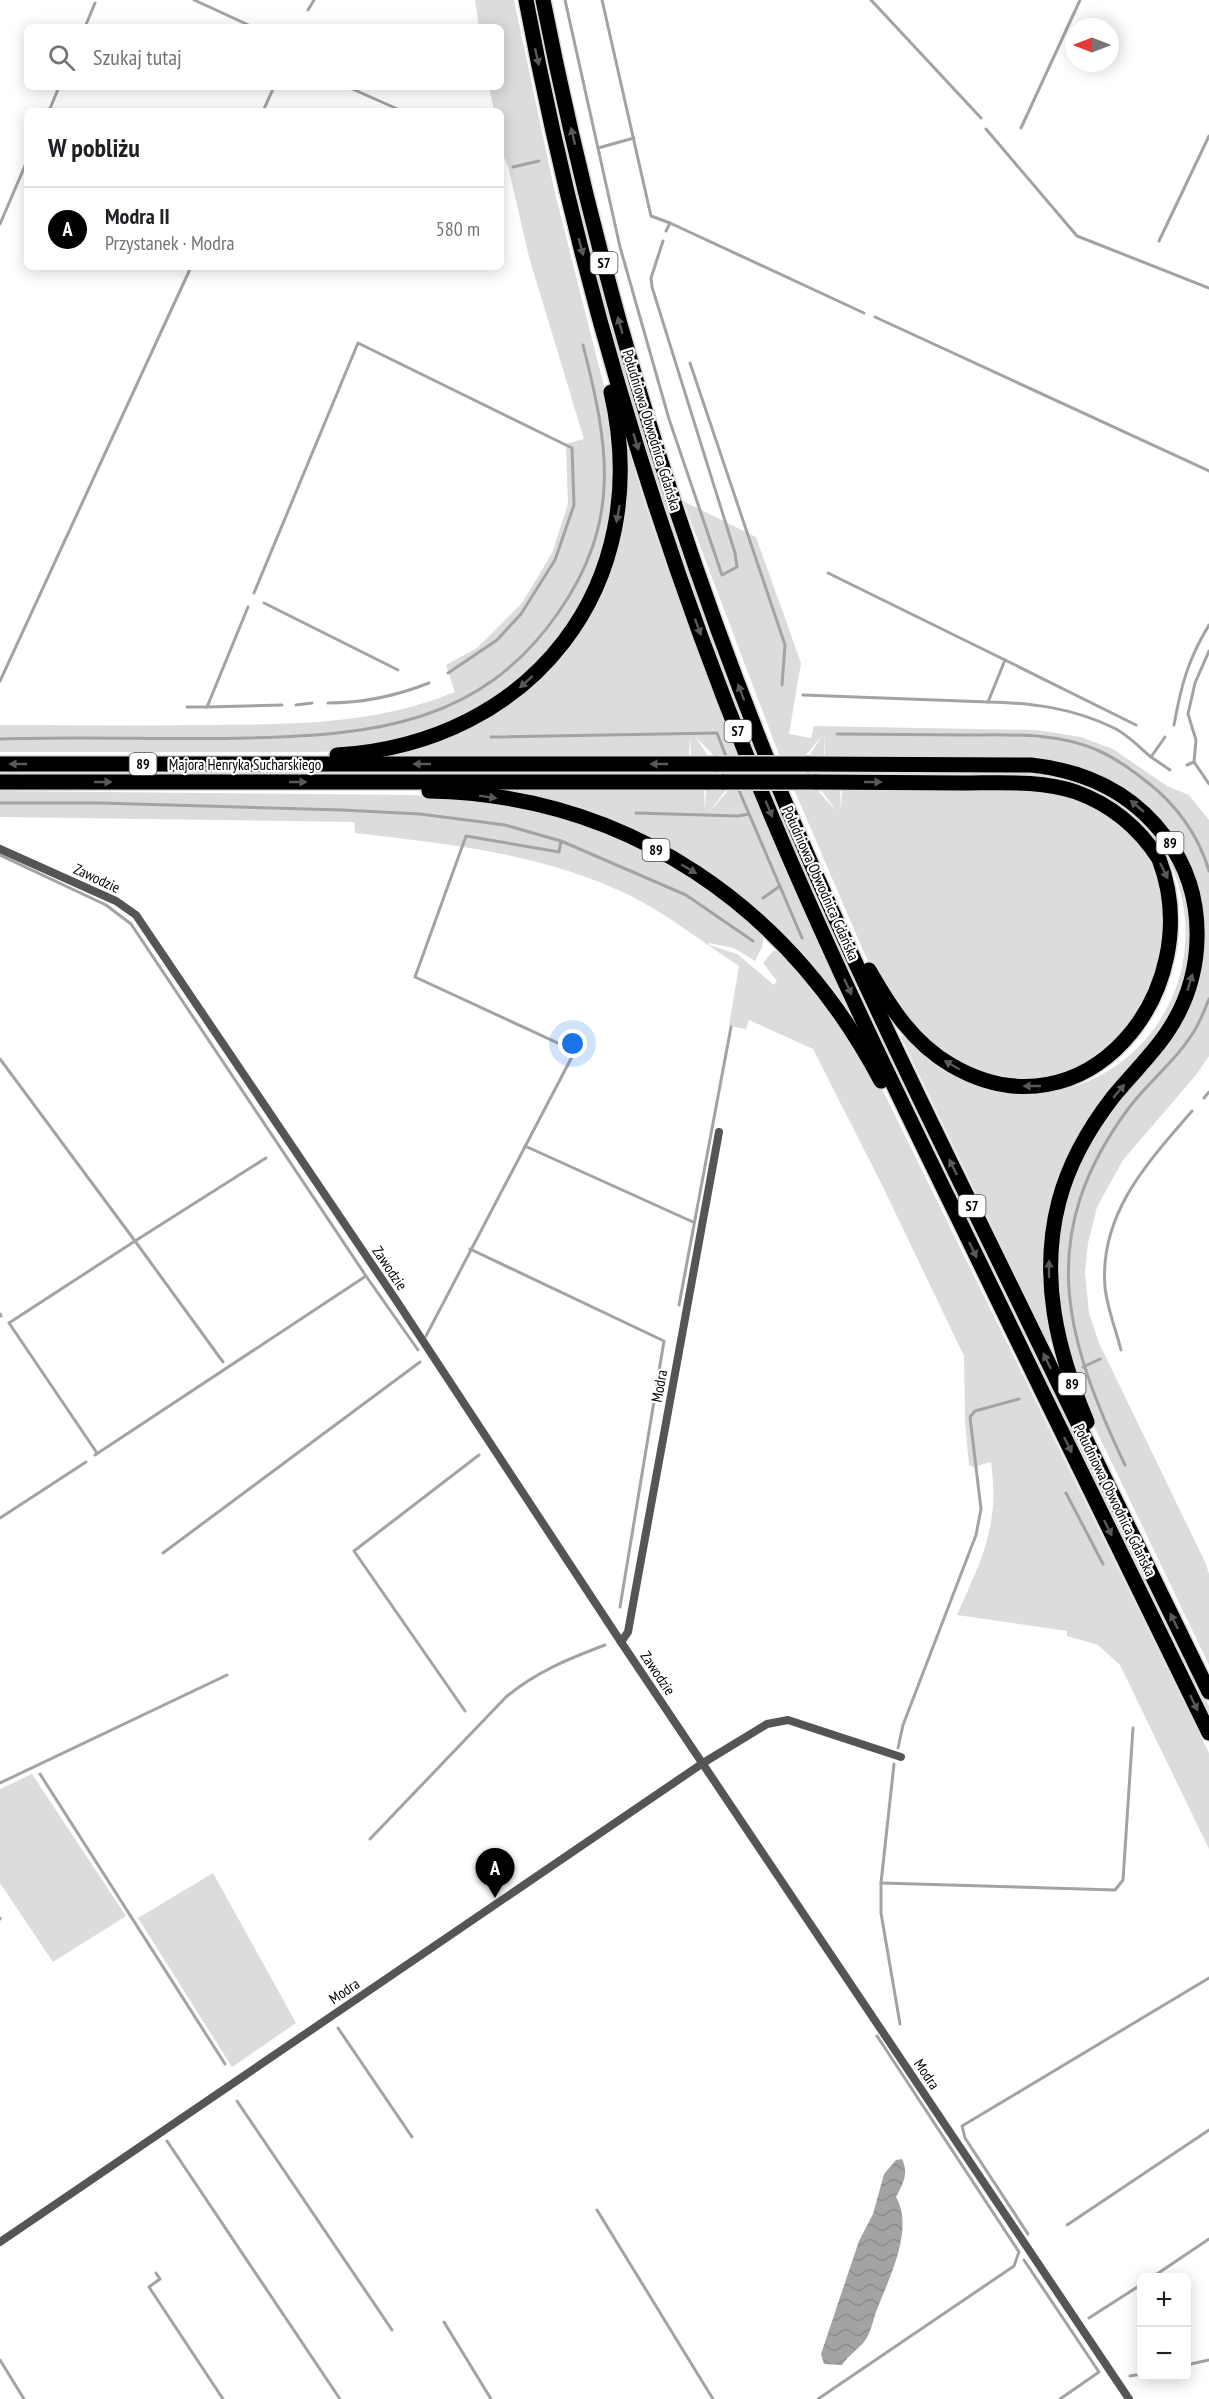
<!DOCTYPE html>
<html lang="pl">
<head>
<meta charset="utf-8">
<style>
	body { margin:0; font-family:"PT Sans Narrow",sans-serif; background:#f2f2f2; color:#202124 }
	.controls { position:absolute; right:18px; bottom:18px; display:grid; overflow:hidden; border-radius:9px; box-shadow:0 3px 15px #0003 }
	.controls button { width:54px; height:54px; display:grid; place-items:center; padding:0; border:0; border-bottom:2px solid #e0e0e0; background:#fff; color:#202124; font:30px sans-serif }
	.compass { position:absolute; left:1065px; top:18px; width:54px; height:54px; border-radius:50%; background:#fff; box-shadow:0 3px 15px #0003; rotate:270deg }
	.you { position:absolute; left:573px; top:1044px; width:21px; height:21px; margin:-15px; border:4px solid #fff; border-radius:50%; background:#1a73e8; box-shadow:0 0 0 9px #1a73e833 }
	.badge { display:grid; place-items:center; width:39px; height:39px; border-radius:50%; background:#000; color:#fff; font-size:20px; font-weight:700 }
	.pin { position:absolute; translate:-50% -50px; filter:drop-shadow(0 2px 3px #0008) }
	.pin::after { content:''; position:absolute; top:32px; width:21px; height:18px; background:inherit; clip-path:polygon(0 0,100% 0,50% 100%) }
	.list { margin:0; padding:0; list-style:none }
	h2 { display:flex; justify-content:space-between; align-items:center; height:78px; margin:0; padding:0 24px; font-size:26px }
	h2 small { font-size:20px; font-weight:400; color:#757577 }
	.list li { display:grid; grid-template-columns:39px 1fr auto; gap:18px; align-items:center; box-sizing:border-box; height:84px; padding:0 24px; border-top:2px solid #e0e0e0 }
	.list b { display:block; font-size:22px; white-space:nowrap }
	.list p { margin:0; font-size:20px; white-space:nowrap; color:#757577 }
	.list em { font-size:20px; font-style:normal; color:#757577 }
	.icon { flex:none; width:33px; height:33px; fill:none; stroke:currentColor; stroke-width:2; stroke-linecap:round; stroke-linejoin:round }
	.map { position:relative; flex:none; width:1209px; height:2399px; overflow:hidden }
	.search { position:absolute; background:#fff; box-shadow:0 3px 15px #0003; left:24px; top:24px; width:480px; height:66px; display:flex; align-items:center; gap:15px; box-sizing:border-box; padding:0 21px; border-radius:9px; color:#757577; font-size:22px }
	.panel { position:absolute; background:#fff; box-shadow:0 3px 15px #0003; left:24px; top:108px; width:480px; height:162px; border-radius:9px }
	.map>svg:first-child { display:block }
	.green { fill:#dcdcdc }
	.water { fill:url(#water-waves) }
	.lines { fill:none; stroke-linecap:round; stroke-linejoin:round }
	.stream { stroke:#a3a3a3; stroke-width:3 }
	.highway-casing { stroke:#dbdbdb; stroke-width:18 }
	.street { stroke:#555; stroke-width:8 }
	.highway { stroke:#000; stroke-width:15 }
	.highway-bridge-casing { stroke:#dbdbdb; stroke-width:18; stroke-linecap:butt }
	.highway-bridge { stroke:#000; stroke-width:15 }
	.oneway { fill:#595959 }
	.labels { text-anchor:middle; dominant-baseline:central; stroke-width:4.5; stroke-linejoin:round; paint-order:stroke }
	.shield { fill:#fff; stroke:#4c4c4c; stroke-width:1.5 }
	.shield-label { font-size:14px; font-weight:bold; fill:#000 }
	.street-label { font-size:15px; fill:#000; stroke:#fff }
</style>
</head>
<body>
<div class="map">
<svg width="1209" height="2399" viewBox="0 0 1209 2399">
	<defs>
		<pattern id="water-waves" width="16" height="10" patternUnits="userSpaceOnUse" patternTransform="scale(1.5)"><rect width="16" height="10" fill="#a3a3a3"/><path d="M0 5q4-4 8 0t8 0" fill="none" stroke="#8b8b8b"/></pattern>
	</defs>
	<rect width="100%" height="100%" fill="#fff"/>
	<g class="green">
		<path d="M475,0H514L555,193L611,414L616,484L599,566L570,624L508,691L431,733L345,751L316,752H0V725C70,725 140,726 209,725C296,724 373,725 455,692L446,665L477,648L522,603L552,553L568,504L566,444L584,439L529,257L508,166L501,151V111H494L489,87H501V27H479Z"/>
		<polygon points="531,0 536,0 690,570 980,1236 1209,1706 1209,1719 869,1020 782,824 743,728 685,572 629,397 580,221"/>
		<path d="M628,444C642,502 664,558 684,613C733,749 789,882 850,1013L848,1014L802,956L695,867L485,789L704,788L705,811L706,791H725L709,812L727,792L713,755L695,736L708,756L691,755L690,736L689,758L367,757L433,742L492,714L596,597L624,445Z"/>
		<polygon points="683,501 756,537 801,663 789,734 811,738 814,726 1037,730 1081,737 1113,749 1167,786 1189,795 1209,820 1209,1056 1196,1075 1123,1160 1097,1207 1088,1243 1085,1273 1089,1313 1099,1343 1206,1564 1209,1574 1209,1665 1086,1409 1061,1329 1056,1264 1063,1214 1074,1177 1101,1125 1163,1049 1204,928 1148,807 1120,786 1087,770 825,759 824,734 824,756 809,756 822,736 805,756 820,793 836,811 822,791 840,791 841,811 842,788 1017,789 1061,794 1094,807 1128,830 1152,860 1172,925 1131,1037 1060,1077 1011,1080 974,1071 927,1043 879,980 865,955 778,752"/>
		<polygon points="0,770 704,771 704,776 0,775"/>
		<path d="M826,771L1024,772C1045,773 1070,777 1090,785C1171,820 1208,911 1180,993C1165,1036 1126,1062 1104,1100C1089,1126 1076,1171 1064,1201C1057,1217 1046,1235 1044,1252C1041,1282 1045,1313 1051,1342L1048,1343L900,1035C907,1036 921,1054 929,1061C956,1082 992,1094 1026,1094C1120,1094 1193,1012 1185,919C1183,898 1177,872 1164,855C1155,843 1141,834 1131,824C1121,815 1109,800 1097,794C1086,788 1052,790 1039,790C968,785 897,780 826,776Z"/>
		<path d="M0,791L413,795L479,800L559,816L648,850L727,899L764,936L762,947L755,961L734,948L709,943V945L737,954L774,985L777,981L763,963L773,951H785L870,1068L884,1093L1209,1753V1849L1120,1665L1098,1645L1067,1636V1631L957,1615C982,1559 1000,1525 991,1462L973,1467L969,1465L965,1422L964,1356L883,1187L813,1049L749,1020L746,1029L729,1026L739,966C705,944 671,917 635,898C548,854 450,844 355,833L354,822L0,817Z"/>
		<polygon points="32,1774 126,1916 53,1962 0,1883 0,1789"/>
		<polygon points="213,1873 296,2023 232,2067 138,1918"/>
	</g>
	<path class="water" d="M902,2159C909,2173 903,2184 896,2197C915,2230 888,2280 876,2312C873,2321 870,2335 864,2342C856,2351 849,2355 842,2365L824,2364L821,2354L859,2241L873,2214L884,2174L896,2160Z"/>
	<g class="lines">
		<g class="stream">
			<polyline points="194,0 253,27"/>
			<polyline points="565,0 620,247 669,419 722,575 737,567 735,553 652,287 651,278 663,241"/>
			<polyline points="602,0 651,216 670,223 666,231"/>
			<polyline points="871,0 981,118"/>
			<polyline points="308,10 314,0"/>
			<polyline points="85,27 95,3"/>
			<polyline points="348,87 402,111"/>
			<polyline points="49,111 59,87"/>
			<polyline points="263,111 274,87"/>
			<polyline points="1021,128 1080,0"/>
			<polyline points="986,129 1077,236 1209,288"/>
			<polyline points="598,148 634,138"/>
			<polyline points="513,167 539,161"/>
			<polyline points="670,223 864,313"/>
			<polyline points="0,224 27,161"/>
			<polyline points="1159,241 1209,136"/>
			<polyline points="875,317 1209,471"/>
			<polyline points="690,363 785,645 782,685"/>
			<polyline points="828,573 1005,660"/>
			<polyline points="254,593 358,343 572,448 574,505 555,560 521,614 497,640 448,673"/>
			<polyline points="264,603 398,670"/>
			<polyline points="0,681 191,267"/>
			<polyline points="803,695 988,702"/>
			<path d="M328,703C363,703 396,696 429,683"/>
			<polyline points="296,705 312,703"/>
			<polyline points="187,707 207,707 248,607"/>
			<polyline points="207,707 282,705"/>
			<path d="M1136,725L1005,660L988,702C1033,703 1073,708 1114,728C1127,734 1139,747 1151,757"/>
			<path d="M1174,725C1181,686 1188,659 1209,625"/>
			<path d="M837,734C880,734 923,735 966,735C1009,735 1057,732 1097,750C1116,758 1132,770 1147,782C1176,804 1199,836 1209,871"/>
			<polyline points="491,737 717,733 727,759"/>
			<polyline points="1165,737 1151,757 1170,770"/>
			<path d="M0,739C83,736 166,740 249,738C374,735 481,724 558,613C622,521 609,447 583,345"/>
			<polyline points="1194,762 1209,784"/>
			<polyline points="1187,765 1194,762 1196,740 1188,714 1195,683 1209,651"/>
			<polyline points="738,788 802,938"/>
			<polyline points="0,803 100,803 342,810 420,814 505,825 561,841 686,895 753,941"/>
			<polyline points="636,813 738,816 749,814"/>
			<polyline points="0,855 106,905 131,924 366,1276"/>
			<polyline points="763,898 780,886"/>
			<polyline points="0,1059 135,1241 266,1158"/>
			<polyline points="1204,1098 1209,1092"/>
			<polyline points="525,1146 693,1222"/>
			<polyline points="470,1249 664,1341 620,1607"/>
			<polyline points="679,1305 731,1027"/>
			<polyline points="0,1314 1,1316"/>
			<polyline points="426,1336 575,1051 415,977 466,836 559,852 561,841"/>
			<path d="M1121,1350C1116,1330 1107,1308 1105,1287C1099,1214 1148,1162 1192,1111"/>
			<polyline points="1083,1367 1100,1359"/>
			<polyline points="97,1453 9,1323 135,1241 223,1362"/>
			<polyline points="95,1455 366,1276 418,1350"/>
			<path d="M1125,1465C1063,1334 1036,1234 1128,1109C1149,1081 1179,1058 1196,1028C1201,1019 1205,1009 1209,999"/>
			<polyline points="1066,1493 1103,1564"/>
			<polyline points="0,1518 86,1462"/>
			<polyline points="163,1553 420,1362"/>
			<polyline points="465,1711 354,1551 479,1455"/>
			<polyline points="898,1748 903,1725 976,1535 981,1509 970,1417 975,1411 1019,1399"/>
			<polyline points="894,1764 881,1883 881,1913 900,2024"/>
			<polyline points="40,1774 225,2064"/>
			<polyline points="0,1783 227,1675"/>
			<path d="M370,1839L506,1697C536,1672 568,1659 605,1645"/>
			<polyline points="881,1883 1115,1890 1123,1880 1133,1728"/>
			<polyline points="0,1919 0,1918"/>
			<polyline points="338,2028 412,2137"/>
			<polyline points="237,2101 392,2330"/>
			<polyline points="167,2141 340,2399"/>
			<polyline points="597,2210 713,2399"/>
			<polyline points="1067,2225 1209,2130"/>
			<polyline points="1028,2234 965,2138 962,2126 1209,1978"/>
			<polyline points="1024,2260 1099,2372 1060,2399"/>
			<polyline points="156,2273 160,2279 149,2287 223,2399"/>
			<polyline points="1151,2278 1209,2239"/>
			<polyline points="1089,2318 1142,2284"/>
			<polyline points="444,2322 491,2399"/>
			<polyline points="0,2360 24,2399"/>
			<polyline points="1186,2365 1209,2360"/>
			<polyline points="1130,2376 1142,2374"/>
			<polyline points="818,2399 1014,2266 1019,2252 877,2036"/>
		</g>
		<g class="highway-casing">
			<g id="highway">
				<path d="M526,0C577,270 656,537 761,791C821,936 889,1077 958,1218C1041,1390 1125,1561 1209,1733"/>
				<path d="M543,0C594,258 668,511 766,756C832,920 910,1080 988,1239C1062,1390 1135,1541 1209,1692"/>
				<path d="M337,755C532,743 656,585 611,392"/>
				<polyline points="0,764 717,764"/>
				<path d="M807,764L1031,765C1087,771 1133,793 1166,838C1209,896 1206,976 1166,1034C1150,1057 1130,1076 1113,1097C1089,1128 1069,1163 1059,1201C1039,1278 1057,1350 1087,1422"/>
				<polyline points="0,782 724,782"/>
				<path d="M815,782C864,782 914,783 964,783C1001,783 1041,780 1076,792C1112,805 1139,828 1159,859C1209,989 1086,1144 951,1065C913,1043 890,1007 869,970"/>
				<path d="M429,791C629,795 789,907 881,1081"/>
			</g>
		</g>
		<g class="street">
			<polyline points="0,849 116,901 136,915 396,1300 621,1642 1129,2399"/>
			<polyline points="621,1642 628,1632 635,1593 719,1132"/>
			<polyline points="0,2242 703,1763 767,1724 788,1720 901,1757"/>
		</g>
		<use href="#highway" class="highway"/>
		<g class="highway-bridge-casing">
			<g id="highway-bridge">
				<polyline points="717,764 807,764"/>
				<polyline points="724,782 815,782"/>
			</g>
		</g>
		<use href="#highway-bridge" class="highway-bridge"/>
	</g>
	<defs><path id="oneway-solid" d="M-6-.8H1V-3.2L6.5 0L1 3.2V.8H-6Z" transform="scale(1.5)"/></defs>
	<g class="oneway">
		<use href="#oneway-solid" transform="translate(537 57) rotate(77)"/>
		<use href="#oneway-solid" transform="translate(573 136) rotate(-103)"/>
		<use href="#oneway-solid" transform="translate(581 247) rotate(75)"/>
		<use href="#oneway-solid" transform="translate(620 325) rotate(-106)"/>
		<use href="#oneway-solid" transform="translate(636 442) rotate(73)"/>
		<use href="#oneway-solid" transform="translate(618 514) rotate(100)"/>
		<use href="#oneway-solid" transform="translate(698 627) rotate(70)"/>
		<use href="#oneway-solid" transform="translate(526 682) rotate(138)"/>
		<use href="#oneway-solid" transform="translate(741 692) rotate(-111)"/>
		<use href="#oneway-solid" transform="translate(18 764) rotate(-180)"/>
		<use href="#oneway-solid" transform="translate(422 764) rotate(-180)"/>
		<use href="#oneway-solid" transform="translate(659 764) rotate(-180)"/>
		<use href="#oneway-solid" transform="translate(103 782)"/>
		<use href="#oneway-solid" transform="translate(298 782)"/>
		<use href="#oneway-solid" transform="translate(873 782)"/>
		<use href="#oneway-solid" transform="translate(488 797) rotate(9)"/>
		<use href="#oneway-solid" transform="translate(1137 806) rotate(-140)"/>
		<use href="#oneway-solid" transform="translate(769 809) rotate(67)"/>
		<use href="#oneway-solid" transform="translate(689 869) rotate(30)"/>
		<use href="#oneway-solid" transform="translate(1164 871) rotate(64)"/>
		<use href="#oneway-solid" transform="translate(1190 982) rotate(-73)"/>
		<use href="#oneway-solid" transform="translate(848 987) rotate(65)"/>
		<use href="#oneway-solid" transform="translate(952 1065) rotate(-150)"/>
		<use href="#oneway-solid" transform="translate(1032 1086) rotate(-180)"/>
		<use href="#oneway-solid" transform="translate(1119 1091) rotate(-50)"/>
		<use href="#oneway-solid" transform="translate(953 1167) rotate(-116)"/>
		<use href="#oneway-solid" transform="translate(973 1250) rotate(64)"/>
		<use href="#oneway-solid" transform="translate(1049 1269) rotate(-90)"/>
		<use href="#oneway-solid" transform="translate(1047 1361) rotate(-116)"/>
		<use href="#oneway-solid" transform="translate(1068 1445) rotate(64)"/>
		<use href="#oneway-solid" transform="translate(1108 1528) rotate(64)"/>
		<use href="#oneway-solid" transform="translate(1174 1621) rotate(-116)"/>
		<use href="#oneway-solid" transform="translate(1194 1703) rotate(64)"/>
	</g>
	<g class="labels">
		<g class="shield">
			<rect x="590.5" y="252" width="27" height="22" rx="4.5"/>
			<rect x="724.5" y="720" width="27" height="22" rx="4.5"/>
			<rect x="129.5" y="753" width="27" height="22" rx="4.5"/>
			<rect x="1156.5" y="832" width="27" height="22" rx="4.5"/>
			<rect x="642.5" y="839" width="27" height="22" rx="4.5"/>
			<rect x="958.5" y="1195" width="27" height="22" rx="4.5"/>
			<rect x="1058.5" y="1373" width="27" height="22" rx="4.5"/>
		</g>
		<g class="shield-label">
			<text x="604" y="263">S7</text>
			<text x="738" y="731">S7</text>
			<text x="143" y="764">89</text>
			<text x="1170" y="843">89</text>
			<text x="656" y="850">89</text>
			<text x="972" y="1206">S7</text>
			<text x="1072" y="1384">89</text>
		</g>
		<g class="street-label">
			<text transform="translate(652 430) rotate(73)">Południowa Obwodnica Gdańska</text>
			<text x="245" y="764">Majora Henryka Sucharskiego</text>
			<text transform="translate(97 878) rotate(25)">Zawodzie</text>
			<text transform="translate(821 883) rotate(66)">Południowa Obwodnica Gdańska</text>
			<text transform="translate(390 1268) rotate(56)">Zawodzie</text>
			<text transform="translate(659 1386) rotate(-80)">Modra</text>
			<text transform="translate(1115 1500) rotate(64)">Południowa Obwodnica Gdańska</text>
			<text transform="translate(658 1673) rotate(56)">Zawodzie</text>
			<text transform="translate(344 1991) rotate(-34)">Modra</text>
			<text transform="translate(927 2074) rotate(56)">Modra</text>
		</g>
	</g>
</svg>
<div class="controls">
<button>+</button>
<button>−</button>
</div>
<svg class="compass" viewBox="-18 -18 36 36"><path d="M0-13l5 13h-10z" fill="#e53935"/><path d="M0 13l5-13h-10z" fill="#757577"/></svg>
<div class="you"></div>
<div class="pin badge" style="left:495px;top:1898px">A</div>
<div class="search"><svg class="icon" aria-label="search" viewBox="0 0 24 24"><circle cx="10" cy="10" r="6"/><path d="M15 15l6 6"/></svg>Szukaj tutaj</div>
<section class="panel">
<h2>W pobliżu<small></small></h2>
<ul class="list">
<li><span class="badge">A</span><div><b>Modra II</b><p>Przystanek · Modra</p></div><em>580 m</em></li>
</ul>
</section>
</div>
</body>
</html>
